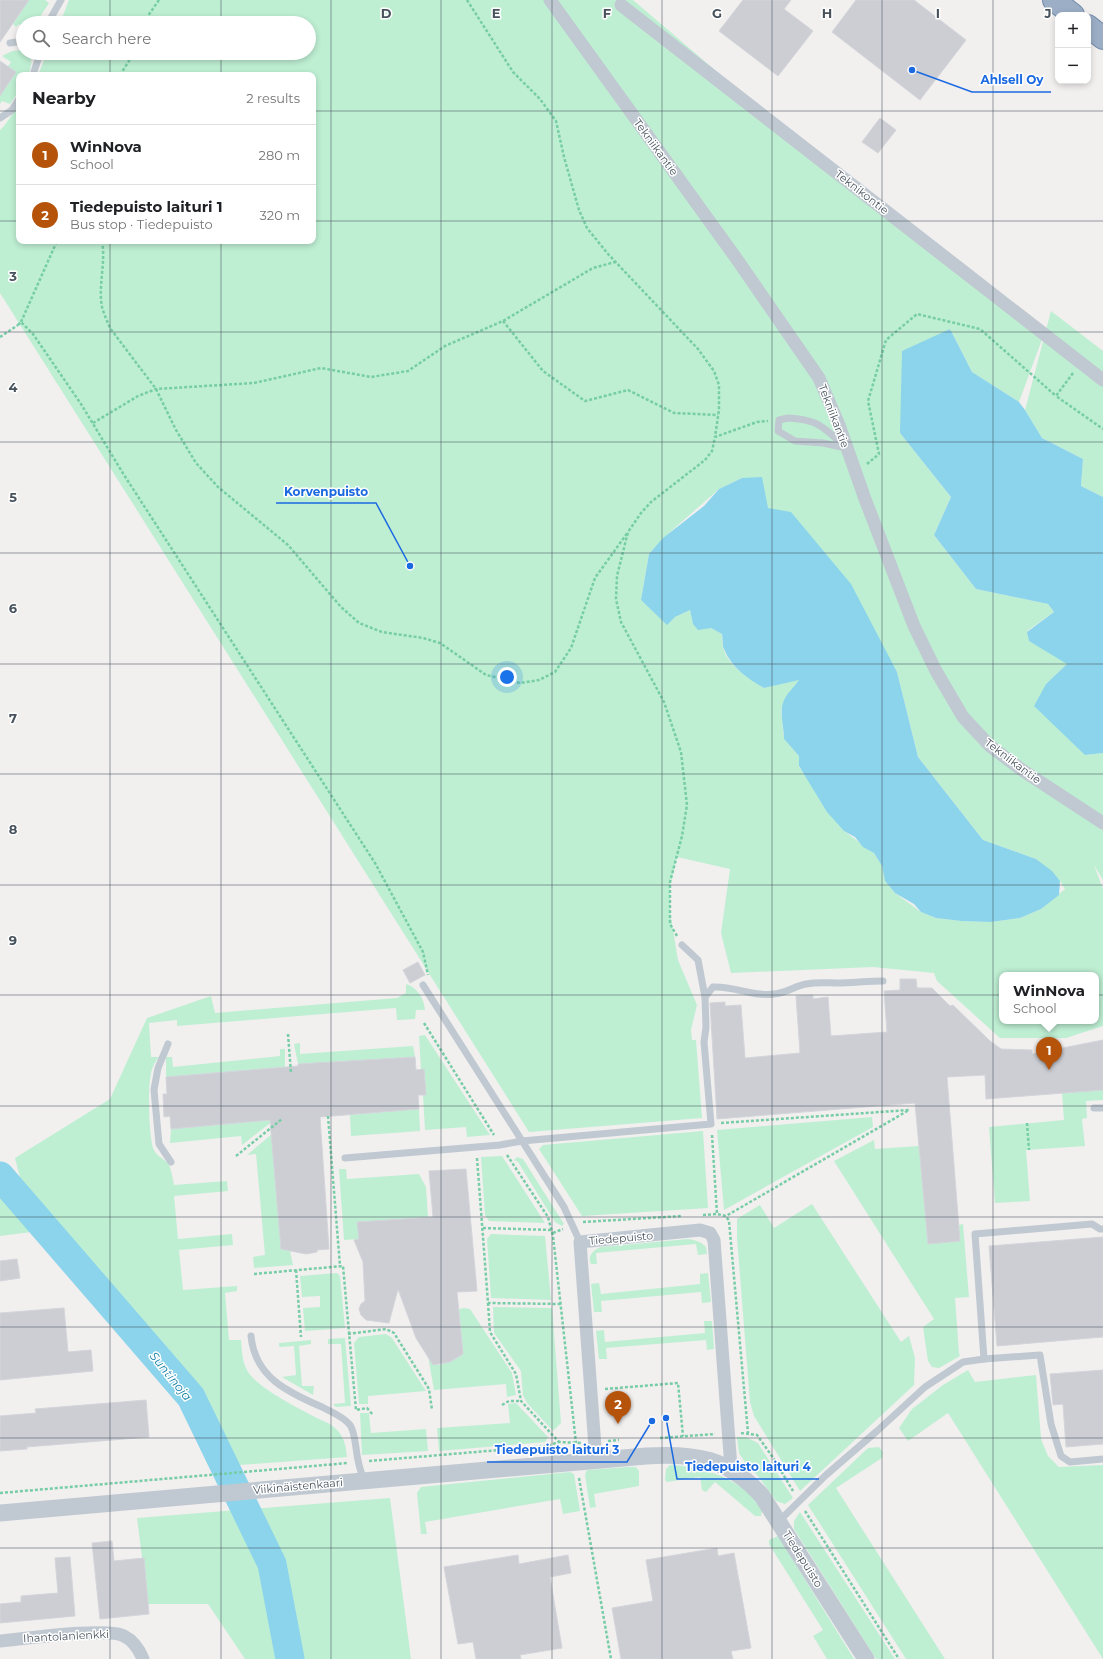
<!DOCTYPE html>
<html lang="en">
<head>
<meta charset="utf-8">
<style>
	body { margin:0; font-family:Montserrat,sans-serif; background:#f2f2f2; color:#202124 }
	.controls { position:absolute; right:12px; top:12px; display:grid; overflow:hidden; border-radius:8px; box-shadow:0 2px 6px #0003 }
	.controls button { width:36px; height:36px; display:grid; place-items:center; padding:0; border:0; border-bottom:1px solid #e0e0e0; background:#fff; color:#202124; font:20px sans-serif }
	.you { position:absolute; left:507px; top:677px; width:14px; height:14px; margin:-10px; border:3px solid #fff; border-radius:50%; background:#1a73e8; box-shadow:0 0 0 6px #1a73e833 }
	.badge { display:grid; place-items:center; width:26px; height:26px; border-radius:50%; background:#b45309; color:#fff; font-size:13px; font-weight:700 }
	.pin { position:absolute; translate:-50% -33px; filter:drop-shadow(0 1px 2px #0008) }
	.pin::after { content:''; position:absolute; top:21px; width:14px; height:12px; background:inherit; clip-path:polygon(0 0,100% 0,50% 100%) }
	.popup { position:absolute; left:999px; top:972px; width:100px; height:52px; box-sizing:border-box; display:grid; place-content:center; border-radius:8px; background:#fff; filter:drop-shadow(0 1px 3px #0005); font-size:13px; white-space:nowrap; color:#757577 }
	.popup b { font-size:15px; color:#202124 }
	.popup::after { content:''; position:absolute; left:50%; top:100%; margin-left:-8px; border:8px solid transparent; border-top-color:#fff }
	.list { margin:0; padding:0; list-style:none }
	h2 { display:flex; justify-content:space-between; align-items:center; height:52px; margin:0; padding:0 16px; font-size:17px }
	h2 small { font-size:13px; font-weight:400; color:#757577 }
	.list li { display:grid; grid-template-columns:26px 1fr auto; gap:12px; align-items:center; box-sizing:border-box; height:60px; padding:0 16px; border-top:1px solid #e0e0e0 }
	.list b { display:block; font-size:15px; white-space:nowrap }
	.list p { margin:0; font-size:13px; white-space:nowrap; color:#757577 }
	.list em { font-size:13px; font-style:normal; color:#757577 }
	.icon { flex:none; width:22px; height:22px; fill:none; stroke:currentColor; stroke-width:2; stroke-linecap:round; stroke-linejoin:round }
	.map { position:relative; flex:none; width:1103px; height:1659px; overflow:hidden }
	.search { position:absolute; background:#fff; box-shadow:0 2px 6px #0003; left:16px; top:16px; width:300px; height:44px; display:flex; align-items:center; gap:10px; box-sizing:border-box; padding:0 14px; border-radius:22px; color:#757577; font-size:15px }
	.panel { position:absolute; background:#fff; box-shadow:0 2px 6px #0003; left:16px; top:72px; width:300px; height:172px; border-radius:8px }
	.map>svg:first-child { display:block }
	.green { fill:#beefd3; fill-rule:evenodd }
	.water { fill:#8bd4ec }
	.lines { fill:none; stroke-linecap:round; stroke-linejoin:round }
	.river { stroke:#8bd4ec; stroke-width:29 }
	.building { fill:#ccced4; stroke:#d3d5db }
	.trunk-casing { stroke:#738baa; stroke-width:24 }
	.path { stroke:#76cda6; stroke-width:2.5; stroke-dasharray:3 2; stroke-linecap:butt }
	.service { stroke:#c0c9d1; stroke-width:7 }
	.minor { stroke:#c0c9d1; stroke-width:13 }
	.tertiary { stroke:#c0c9d1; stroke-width:17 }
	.trunk { stroke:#9baec6; stroke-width:22 }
	.grid { fill:none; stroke:#47525d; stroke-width:1; stroke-opacity:0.55 }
	.labels { text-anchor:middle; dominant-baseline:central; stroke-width:3; stroke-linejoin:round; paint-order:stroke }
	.street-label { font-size:11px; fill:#47525d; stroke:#fff }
	.water-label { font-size:12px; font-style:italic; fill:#0d7da2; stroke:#fff }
	.grid-label { font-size:13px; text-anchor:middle; font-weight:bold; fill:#47525d; stroke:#fff; stroke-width:3; stroke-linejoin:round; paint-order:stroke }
	.leader { fill:none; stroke:#1a69e1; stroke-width:1.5 }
	.callout-dot { fill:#1a69e1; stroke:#fff; stroke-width:1.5 }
	.callout-label { font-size:12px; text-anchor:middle; font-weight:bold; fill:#1a69e1; stroke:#fff; stroke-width:3; stroke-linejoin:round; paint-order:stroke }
</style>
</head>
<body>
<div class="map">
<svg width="1103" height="1659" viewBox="0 0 1103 1659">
	<rect width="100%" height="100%" fill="#f2efef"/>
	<g class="green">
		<polygon points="29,0 45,0 49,3 36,23 23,23 23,27 19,24 16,27 13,24"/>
		<path d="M69,0H633L819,159L1044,334L1019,402L972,372L950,329L900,433L951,497L934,535L976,589L1048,604L1054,612L1027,631L1067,664L1046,684L1085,755L1103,753V880L1094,865L1103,889V1026L1066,1038H1000L937,981L934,973L873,967L731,973L721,933L730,869L677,857L670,886V912L678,960L697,1005L691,1030L692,1040H696L702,1118L529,1132L0,293V130L4,126L19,105V241H313V75H38L47,53H309V23H60ZM742,478L768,508L897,672L918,757L983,840L1036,859L1060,881L1065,889L1041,909L1020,918L991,922L961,921L936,918L921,912L895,893L885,881L882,866L874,853L844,831L799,767V756L784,739L781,711L785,698L800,679L764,688C749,679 727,665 723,647C722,643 722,638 722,634L711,628L693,624L690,610L675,617L667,624L641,600L649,554L669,533L719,489ZM1002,975H1096V1021H1002Z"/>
		<path d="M22,50L23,53H27C34,59 31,66 29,73L28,75H19V91L10,104L2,101L0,104V96L16,72L8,66L11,62L2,56L12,51Z"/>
		<polygon points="1051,311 1103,351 1103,497 1081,486 1083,459 1042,438 1025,410"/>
		<path d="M406,984C417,987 424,998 425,1010H416L415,1019L397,1020L396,1008L177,1026V1020L149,1023L151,1057H159C153,1064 151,1071 150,1080C148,1092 149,1140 154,1150C157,1156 162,1158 167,1162C171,1166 173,1180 174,1185L227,1181L228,1191L174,1196L178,1239L232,1234L233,1245L179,1250L183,1290L237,1286V1291L225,1293L229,1340H241C242,1350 242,1361 247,1370C255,1386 293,1405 309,1414C319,1420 331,1422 338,1431C345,1439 346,1448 347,1457L239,1465L196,1390L21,1181L15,1158L110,1099L147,1018L211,996L215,1013L397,998L406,993Z"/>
		<polygon points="425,1035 490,1135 467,1137 466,1127 425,1130 423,1095 426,1095 424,1070 421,1070 419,1036"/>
		<polygon points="300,1043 300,1054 413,1046 415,1057 298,1064 294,1044"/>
		<polygon points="280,1049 285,1049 285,1067 166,1077 166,1057 172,1057 173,1067 280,1056"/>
		<polygon points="1103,1090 1103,1100 1086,1101 1087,1118 1082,1119 1085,1146 1026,1150 1030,1201 995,1203 989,1127 1064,1120 1062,1093"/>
		<polygon points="419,1109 420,1131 351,1136 350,1115"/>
		<polygon points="872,1117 873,1127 724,1210 717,1130"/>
		<polygon points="274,1120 242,1145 241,1136 170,1143 171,1129"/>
		<polygon points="703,1131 708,1208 582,1216 539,1149 543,1145"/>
		<polygon points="272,1134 281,1249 290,1251 293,1265 254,1268 253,1257 265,1255 256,1154 247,1155"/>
		<polygon points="874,1140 875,1149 919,1146 928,1244 960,1241 959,1225 963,1224 969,1297 955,1298 959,1353 960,1356 939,1368 932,1367 928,1361 923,1327 934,1319 834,1161"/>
		<polygon points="502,1156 545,1223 489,1221 485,1215 481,1157"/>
		<polygon points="517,1157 523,1159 564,1224 562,1226 555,1222 518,1162 514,1160"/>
		<polygon points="339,1169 346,1169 347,1179 419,1174 426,1187 428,1217 358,1222 359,1239 344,1240"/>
		<polygon points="0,1176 47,1230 0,1236"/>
		<polygon points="812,1204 901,1342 909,1336 915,1358 914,1385 800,1491 754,1416 750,1402 737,1238 737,1219 760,1205 774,1228"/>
		<polygon points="491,1234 545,1236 551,1300 491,1298 487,1239"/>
		<path d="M688,1239C696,1240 701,1242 706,1247L707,1254L698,1255L696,1244L596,1253L597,1264H591C587,1256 593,1250 601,1247Z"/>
		<polygon points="337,1273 340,1276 345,1328 305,1331 303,1308 320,1307 320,1296 302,1297 300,1276"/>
		<polygon points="708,1273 711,1302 702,1303 701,1292 601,1301 602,1312 594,1312 591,1284 599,1283 601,1294 700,1284 700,1274"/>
		<polygon points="493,1307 552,1308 561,1423 553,1431 527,1403 523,1395 521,1371 494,1333"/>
		<path d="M464,1308L470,1309L512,1373L516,1395L507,1397L506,1384L434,1390L428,1356L433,1365C445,1365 454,1361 463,1354L459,1309Z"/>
		<polygon points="704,1321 712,1321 714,1349 707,1350 706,1340 606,1348 607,1359 599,1359 596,1331 604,1330 605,1342 705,1333"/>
		<polygon points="386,1334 392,1338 426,1391 368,1396 368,1404 359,1404 354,1343 359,1337"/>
		<polygon points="345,1338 351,1406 336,1407 333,1404 345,1403 341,1344 328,1344 328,1339"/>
		<polygon points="311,1340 311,1344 299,1346 302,1386 314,1386 313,1395 282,1377 296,1375 294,1346 280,1347 279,1346 279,1343"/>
		<polygon points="968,1370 975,1382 1036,1375 1041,1439 1048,1456 1059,1467 1103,1465 1103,1659 948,1413 908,1441 899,1428 912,1409 943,1385"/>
		<polygon points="516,1403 548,1437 545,1442 439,1451 437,1428 510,1423 508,1404"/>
		<polygon points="360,1413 369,1413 371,1433 426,1429 428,1451 362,1455"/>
		<polygon points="737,1437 746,1437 758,1443 793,1498 785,1504 776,1501 758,1476 748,1467 739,1453"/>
		<polygon points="879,1447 883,1452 882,1458 836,1488 945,1659 906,1659 808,1505 868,1448"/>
		<path d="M670,1465C694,1466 718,1472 738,1485C748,1491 755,1501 762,1510L761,1516H755L715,1482L706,1492L702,1490L700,1477L667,1482L665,1480L666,1469Z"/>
		<polygon points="628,1467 636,1467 639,1471 639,1486 594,1494 596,1507 590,1508 585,1475 587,1470"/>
		<polygon points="570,1472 574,1474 580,1511 563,1514 560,1499 425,1522 427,1534 421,1534 417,1493 421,1487"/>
		<polygon points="390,1498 411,1659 245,1659 208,1604 148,1604 137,1518"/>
		<polygon points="800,1512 895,1659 876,1659 794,1529 794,1521"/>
		<polygon points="778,1536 854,1659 827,1659 813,1636 823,1630 769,1544 769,1540"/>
	</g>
	<g class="water">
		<polygon points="950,329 972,372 1019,402 1025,410 1042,438 1083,459 1081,486 1103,497 1103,753 1085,755 1034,706 1046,684 1067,664 1029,641 1027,632 1054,612 1048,604 976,589 934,535 951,497 900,433 902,351"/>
		<path d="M762,477L768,508L791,512L851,584L897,672L918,757L983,840L1036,859L1052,871L1060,881L1059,895L1041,909L1020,918L991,922L961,921L936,918L921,912L914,904L895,893L885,881L882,866L874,853L863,847L855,837L844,831L827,812L799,766V756L784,739C784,725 778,711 785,698C789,691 795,686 799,680L764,688C748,679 731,667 724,649C722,645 723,639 722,634L711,628L698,630L693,624L690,610L675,617L667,625L641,600L649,554L663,538L704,506L719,489L742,478Z"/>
	</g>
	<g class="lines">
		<polyline class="river" points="0,1176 191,1397 272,1564 290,1659"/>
	</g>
	<g class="building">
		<polygon points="0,0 29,0 0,42"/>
		<polygon points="743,0 791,0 784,9 813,31 778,76 719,31"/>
		<polygon points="856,0 914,0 966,40 920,100 832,32"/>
		<polygon points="0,61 16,72 0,96"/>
		<polygon points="880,118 896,130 878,153 862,142"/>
		<polygon points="418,962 425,975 410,983 403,970"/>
		<polygon points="900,979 916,979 917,988 932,988 950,1006 953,1005 990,1041 1001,1049 1032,1050 1032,1054 1103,1040 1103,1090 986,1099 985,1075 947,1077 960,1241 928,1244 915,1103 717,1119 710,1003 725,1002 725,1006 741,1005 745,1058 800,1053 796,996 813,995 813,999 828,997 831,1036 887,1032 884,991 900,990"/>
		<polygon points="415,1057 416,1070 424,1069 426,1095 418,1095 419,1109 320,1117 329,1249 317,1250 317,1252 306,1254 281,1249 270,1120 171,1129 170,1116 164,1117 163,1094 167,1094 166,1077 298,1066 298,1064"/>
		<polygon points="466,1169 477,1291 457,1292 463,1354 450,1362 433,1365 416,1338 398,1289 389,1323 366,1320 361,1315 359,1309 361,1304 365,1301 363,1262 354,1240 359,1239 357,1222 433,1217 429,1171"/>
		<polygon points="1103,1237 1103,1337 997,1346 989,1246"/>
		<polygon points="17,1259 20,1278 0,1281 0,1261"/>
		<polygon points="64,1308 68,1352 91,1350 93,1371 0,1380 0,1313"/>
		<polygon points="1103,1370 1103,1444 1066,1447 1063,1404 1053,1405 1050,1374"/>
		<polygon points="146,1400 149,1437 27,1447 27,1449 0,1451 0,1416 36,1413 35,1409"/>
		<polygon points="112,1541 114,1561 144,1558 149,1614 100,1619 92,1543"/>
		<polygon points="717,1548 718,1556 734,1553 751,1648 731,1651 733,1659 621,1659 612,1608 653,1601 646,1560"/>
		<polygon points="518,1555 519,1564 568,1555 571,1573 550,1577 562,1648 520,1655 521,1659 476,1659 473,1642 458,1644 444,1567"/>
		<polygon points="70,1557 75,1616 0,1623 0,1604 21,1602 21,1596 58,1593 55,1558"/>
	</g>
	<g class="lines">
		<g class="trunk-casing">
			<g id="trunk">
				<polyline points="1054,0 1073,15"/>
				<polyline points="1088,26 1103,38"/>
			</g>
		</g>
		<g class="path">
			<polyline points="467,0 513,72 540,99 556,121 564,157 579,210 587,228 608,254 698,349 714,371 719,385 719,410 715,437"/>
			<polyline points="143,23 159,0"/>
			<polyline points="120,75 134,53"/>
			<path d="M102,241C106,263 98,285 102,307C104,314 107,321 110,328L156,389L176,430L196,463L218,487L288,545L341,607L359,623L382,632L423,638L440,643L486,675L520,683L539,680L555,672L571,648L595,578L628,532"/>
			<polyline points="503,321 543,371 585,401 628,390 674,413 718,415"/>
			<polyline points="21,322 57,241"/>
			<polyline points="18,325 21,322 33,334 81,404 124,475 375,863 423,952 428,975"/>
			<polyline points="0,337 18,325"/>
			<polyline points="1073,373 1056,396 1103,429"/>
			<polyline points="93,423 138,396 156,389 254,383 321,368 371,377 408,371 445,346 503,321 593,268 615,262"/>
			<polyline points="867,464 879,454 868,401 886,340 917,314 980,329 1056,396"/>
			<polyline points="677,936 670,924 670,882 682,836 687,805 681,752 664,702 621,622 616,599 617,576 628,532 641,513 651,502 705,460 712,451 715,437 757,422 768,421"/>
			<polyline points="424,1023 494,1135"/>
			<polyline points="288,1034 291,1073"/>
			<polyline points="328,1116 340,1266"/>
			<polyline points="721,1123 909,1110 726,1216"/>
			<polyline points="1027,1123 1029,1150"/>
			<polyline points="712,1135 717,1214"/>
			<polyline points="507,1155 548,1217 553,1236 576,1443"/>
			<polyline points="236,1156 282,1119"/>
			<polyline points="477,1158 488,1303 561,1304"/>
			<polyline points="703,1215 717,1214 726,1216 729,1221 748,1433"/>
			<polyline points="583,1222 682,1216"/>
			<polyline points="483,1228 552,1230"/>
			<polyline points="553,1233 563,1229"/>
			<polyline points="296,1270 301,1337"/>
			<polyline points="254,1274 343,1266 356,1410 367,1408 373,1415"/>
			<polyline points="488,1303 490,1332 516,1374 521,1401 559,1442"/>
			<polyline points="348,1334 386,1329 394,1333 429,1389 432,1410"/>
			<polyline points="605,1389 678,1383 683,1436"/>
			<polyline points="502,1405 509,1401 521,1401"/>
			<polyline points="741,1433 757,1435 774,1459 793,1491"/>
			<polyline points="660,1438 715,1434"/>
			<polyline points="608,1441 619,1440"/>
			<polyline points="369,1461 547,1446 559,1442 581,1443"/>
			<polyline points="579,1478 611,1659"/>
			<polyline points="0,1493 348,1463"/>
			<polyline points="805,1511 899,1659"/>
		</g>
		<g class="service">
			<polyline points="48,23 61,0"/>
			<polyline points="10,43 23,41"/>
			<polyline points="33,75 40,53"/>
			<polyline points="0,118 12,110 19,99"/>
			<path d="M788,418C818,419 825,428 846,448L823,443L795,441L778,431L779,420Z"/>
			<polyline points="682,945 698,960 705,997"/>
			<polyline points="423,985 564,1207 580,1242"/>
			<polyline points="168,1044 158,1068 154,1090 159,1144 171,1162"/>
			<polyline points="1094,1108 1103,1108"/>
			<path d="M345,1158L500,1145L522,1141L711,1124L704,1042L706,1027L705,997L713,987C735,986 753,997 774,994C786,993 795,986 806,984C817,982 826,983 837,983C852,983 867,981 883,981"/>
			<path d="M251,1336C255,1377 287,1392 322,1407C331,1412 343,1416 350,1425C355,1431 356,1452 358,1460C359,1467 362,1474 364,1481"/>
			<polyline points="984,1359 1040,1355 1051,1424 1061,1456 1070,1462 1103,1459"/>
			<polyline points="779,1521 826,1475 877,1431 925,1387 963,1362 984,1359 975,1234 1092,1224 1100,1229 1103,1229"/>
		</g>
		<g class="minor">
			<polyline points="550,0 736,258 819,378 839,425 865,499 914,626 936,671 963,717 990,746 1022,770 1103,823"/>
			<polyline points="621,5 1103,380"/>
			<polyline points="596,1461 580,1242 700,1230 710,1233 714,1240 731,1468"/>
			<path d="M0,1641C23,1639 108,1627 124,1636C134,1641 139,1649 143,1659"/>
		</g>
		<path class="tertiary" d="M0,1513L646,1456C696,1453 728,1458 762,1496L866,1659"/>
		<use href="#trunk" class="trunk"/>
	</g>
	<path class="grid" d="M110,0V23M221,0V23M331,0V1659M441,0V1659M552,0V1659M662,0V1659M772,0V1659M882,0V1659M993,0V1659M110,53V75M221,53V75M0,111H19M313,111H1103M0,221H19M313,221H1103M110,241V1659M221,241V1659M0,332H1103M0,442H1103M0,553H1103M0,664H1103M0,774H1103M0,885H1103M0,995H1103M0,1106H1103M0,1217H1103M0,1327H1103M0,1438H1103M0,1548H1103"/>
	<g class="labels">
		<g class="street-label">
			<text transform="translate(656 147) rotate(54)">Tekniikantie</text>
			<text transform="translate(862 192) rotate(38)">Teknikontie</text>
			<text transform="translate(834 416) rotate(69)">Tekniikantie</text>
			<text transform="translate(1013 761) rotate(37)">Tekniikantie</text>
			<text transform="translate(621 1238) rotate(-5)">Tiedepuisto</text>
			<text transform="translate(298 1486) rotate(-5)">Viikinäistenkaari</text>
			<text transform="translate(803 1559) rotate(58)">Tiedepuisto</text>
			<text transform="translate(66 1636) rotate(-3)">Ihantolanlenkki</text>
		</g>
		<g class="water-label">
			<text transform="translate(171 1376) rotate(51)">Suntinoja</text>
		</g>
	</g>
	<g class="grid-label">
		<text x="386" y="18">D</text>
		<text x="496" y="18">E</text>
		<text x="607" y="18">F</text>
		<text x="717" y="18">G</text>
		<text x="827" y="18">H</text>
		<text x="938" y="18">I</text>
		<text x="1048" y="18">J</text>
		<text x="13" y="281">3</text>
		<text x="13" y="392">4</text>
		<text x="13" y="502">5</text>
		<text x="13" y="613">6</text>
		<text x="13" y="723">7</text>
		<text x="13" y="834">8</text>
		<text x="13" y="945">9</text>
	</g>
	<path class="leader" d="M912 70L972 92H1051M410 566L376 503H276M652 1421L627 1462H487M666 1418L677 1479H819"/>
	<g class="callout-dot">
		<circle cx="912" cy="70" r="4"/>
		<circle cx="410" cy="566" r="4"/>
		<circle cx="652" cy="1421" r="4"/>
		<circle cx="666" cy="1418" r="4"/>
	</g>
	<g class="callout-label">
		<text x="1012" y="84">Ahlsell Oy</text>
		<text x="326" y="496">Korvenpuisto</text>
		<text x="557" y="1454">Tiedepuisto laituri 3</text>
		<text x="748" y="1471">Tiedepuisto laituri 4</text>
	</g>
</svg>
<div class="controls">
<button>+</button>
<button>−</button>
</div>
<div class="you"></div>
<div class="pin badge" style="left:1049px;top:1070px">1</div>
<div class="popup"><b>WinNova</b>School</div>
<div class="pin badge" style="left:618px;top:1424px">2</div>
<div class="search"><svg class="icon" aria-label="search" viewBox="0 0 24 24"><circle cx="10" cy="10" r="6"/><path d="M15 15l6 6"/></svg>Search here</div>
<section class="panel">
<h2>Nearby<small>2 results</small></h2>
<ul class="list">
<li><span class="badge">1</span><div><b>WinNova</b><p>School</p></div><em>280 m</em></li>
<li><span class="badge">2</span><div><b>Tiedepuisto laituri 1</b><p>Bus stop · Tiedepuisto</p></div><em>320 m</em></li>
</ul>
</section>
</div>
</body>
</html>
